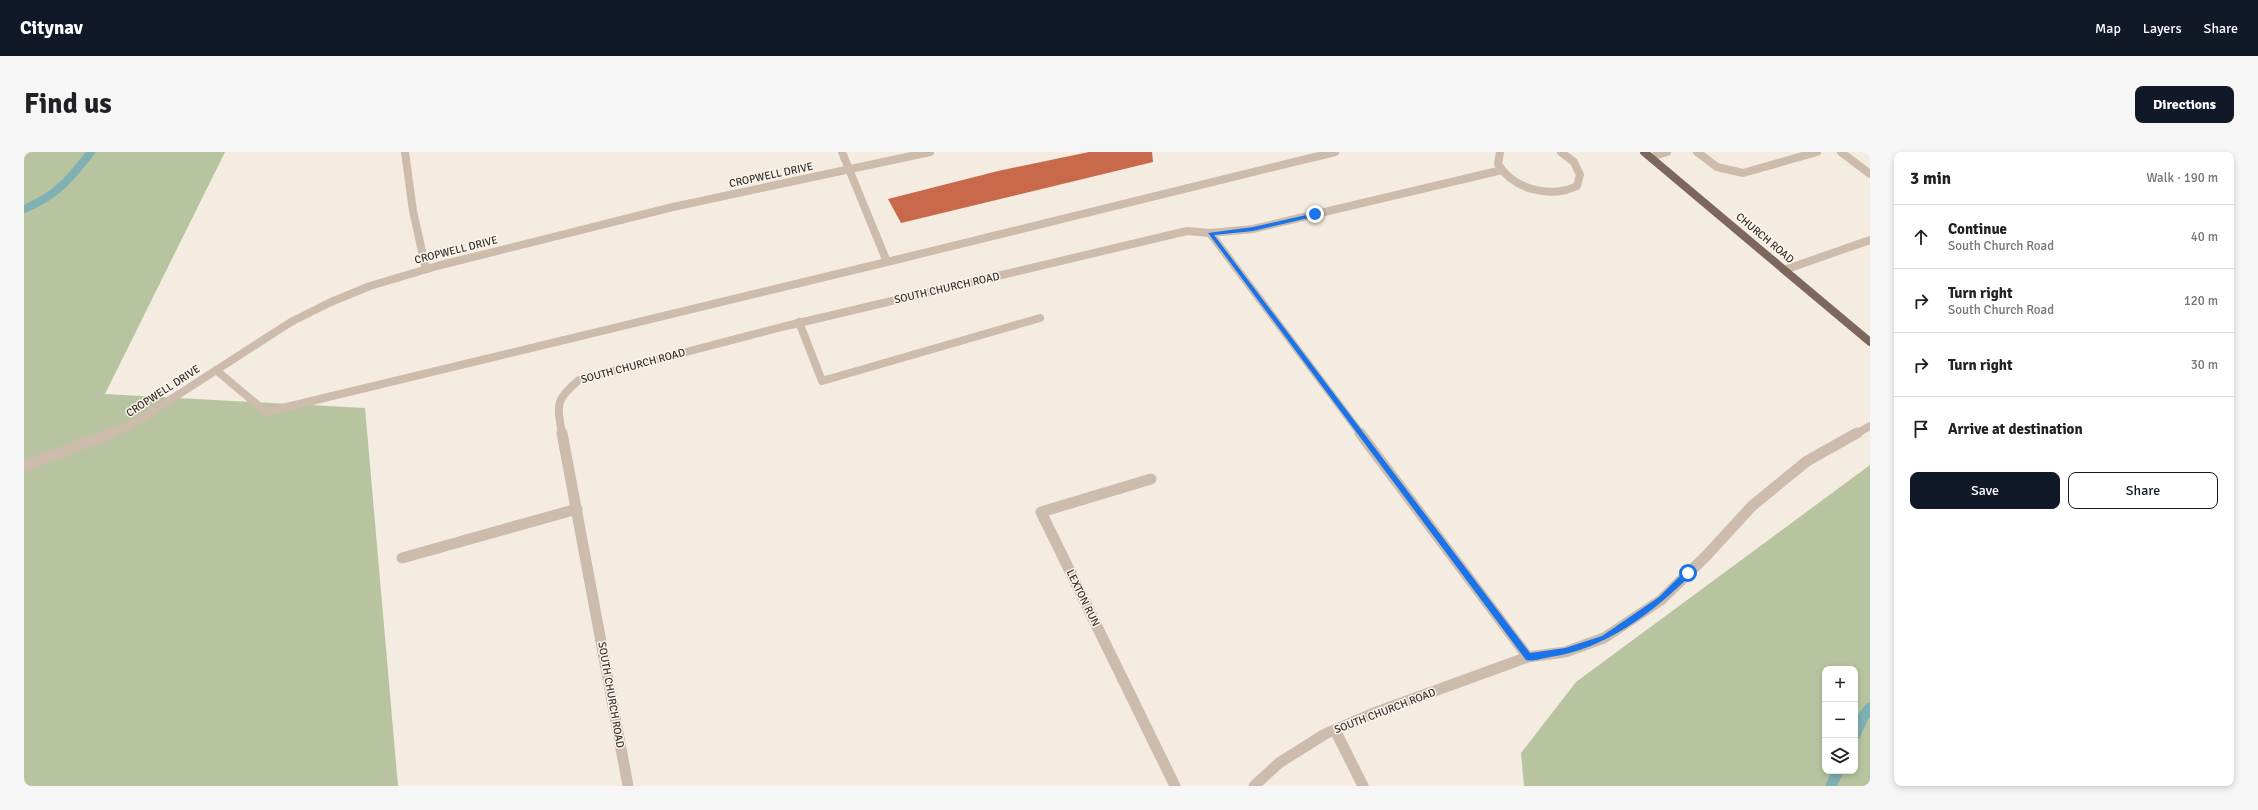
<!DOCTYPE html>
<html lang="en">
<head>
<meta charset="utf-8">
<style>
	body { margin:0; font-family:Signika,sans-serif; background:#f6f6f6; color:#202124 }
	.controls { position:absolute; right:12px; bottom:12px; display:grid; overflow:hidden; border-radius:8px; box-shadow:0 2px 6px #0003 }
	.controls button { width:36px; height:36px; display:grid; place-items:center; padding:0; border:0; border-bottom:1px solid #e0e0e0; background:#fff; color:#202124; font:20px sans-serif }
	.stop { position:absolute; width:12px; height:12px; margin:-9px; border:3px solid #1a73e8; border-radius:50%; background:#fff }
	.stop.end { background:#1a73e8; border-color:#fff; box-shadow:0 1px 4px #0008 }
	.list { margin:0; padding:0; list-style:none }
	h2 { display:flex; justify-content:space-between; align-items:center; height:52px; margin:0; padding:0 16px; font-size:17px }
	h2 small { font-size:13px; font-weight:400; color:#757577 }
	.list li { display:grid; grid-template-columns:26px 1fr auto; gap:12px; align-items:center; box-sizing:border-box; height:64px; padding:0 16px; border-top:1px solid #e0e0e0 }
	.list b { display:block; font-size:15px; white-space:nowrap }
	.list p { margin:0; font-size:13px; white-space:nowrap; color:#757577 }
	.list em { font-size:13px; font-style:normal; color:#757577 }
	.actions { display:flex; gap:8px; padding:12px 16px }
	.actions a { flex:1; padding:9px 0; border:1px solid #111827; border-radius:8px; text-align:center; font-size:14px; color:#111827 }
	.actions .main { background:#111827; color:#fff }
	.icon { flex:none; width:22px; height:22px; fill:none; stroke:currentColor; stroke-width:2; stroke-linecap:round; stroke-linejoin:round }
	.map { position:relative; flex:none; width:1846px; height:634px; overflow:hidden; border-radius:8px }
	header { display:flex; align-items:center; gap:24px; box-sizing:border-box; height:56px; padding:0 20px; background:#111827; color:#fff }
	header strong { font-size:19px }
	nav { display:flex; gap:22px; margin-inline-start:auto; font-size:14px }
	.intro { display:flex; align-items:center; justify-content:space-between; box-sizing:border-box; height:96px; padding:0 24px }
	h1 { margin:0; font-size:28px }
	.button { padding:10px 18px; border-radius:8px; background:#111827; color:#fff; font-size:14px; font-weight:700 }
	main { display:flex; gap:24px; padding:0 24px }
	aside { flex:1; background:#fff; border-radius:8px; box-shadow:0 2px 6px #0003 }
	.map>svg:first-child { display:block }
	.green { fill:#b8c4a0; fill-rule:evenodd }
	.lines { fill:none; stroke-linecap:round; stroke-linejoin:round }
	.stream-far1 { stroke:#7fb0b2; stroke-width:8 }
	.stream { stroke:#7fb0b2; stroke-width:11 }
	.building { fill:#c8694b }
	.service-far1 { stroke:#cdbbac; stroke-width:8 }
	.service { stroke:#cdbbac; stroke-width:11 }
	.minor-far1 { stroke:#cdbbac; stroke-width:8 }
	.minor { stroke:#cdbbac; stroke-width:11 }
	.primary { stroke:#7d675c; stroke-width:8 }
	.route { fill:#1a73e8 }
	.labels { text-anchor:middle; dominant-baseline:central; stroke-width:3; stroke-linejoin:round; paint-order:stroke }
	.street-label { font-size:11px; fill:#3b302b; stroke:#fbf5ee }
</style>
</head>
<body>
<header>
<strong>Citynav</strong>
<nav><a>Map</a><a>Layers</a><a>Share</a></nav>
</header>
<div class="intro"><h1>Find us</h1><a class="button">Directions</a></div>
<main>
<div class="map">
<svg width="1846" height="634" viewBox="0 0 1846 634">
	<rect width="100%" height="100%" fill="#f4ebe1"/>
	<g class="green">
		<polygon points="0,0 201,0 81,242 341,256 374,634 0,634"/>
		<path d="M1846,313V634H1500L1497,601L1552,530ZM1801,517H1831V619H1801Z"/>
	</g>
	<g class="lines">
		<path class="stream-far1" d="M0,57C32,44 46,27 67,0"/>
		<g class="stream">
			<polyline points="1831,583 1839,565 1846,556"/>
			<polyline points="1807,634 1814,619"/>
		</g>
	</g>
	<polygon class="building" points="1065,0 1128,0 1129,10 877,71 864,47 974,19"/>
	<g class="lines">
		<g class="service-far1">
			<polyline points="1673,0 1693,15 1719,21 1793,0"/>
			<polyline points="1817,0 1846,22"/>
			<polyline points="1627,5 1643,0"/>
			<polyline points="1760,118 1846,88"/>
		</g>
		<polyline class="service" points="378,406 553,357"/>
		<g class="minor-far1">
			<polyline points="381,0 389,59 402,117"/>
			<path d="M1476,0L1474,12C1489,37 1526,47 1553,34L1556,23L1550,10L1537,0"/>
			<polyline points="1186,81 1229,77 1478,18"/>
			<polyline points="863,110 1311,0"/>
			<polyline points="775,170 798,229 1016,166"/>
			<polyline points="192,218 242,260 863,110 818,0"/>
			<polyline points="86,282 107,273 267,170 307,150 346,134 413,114 649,55 906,0"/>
			<path d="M538,282C533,252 531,248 555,228L758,175L1163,79L1186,81L1337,282"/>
			<polyline points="1832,282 1846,274"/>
		</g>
		<g class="minor">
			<polyline points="538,281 604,634"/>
			<polyline points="1336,281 1504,505"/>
			<polyline points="0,314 88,281"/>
			<polyline points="1127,327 1017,360 1151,634"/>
			<polyline points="1311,578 1339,634"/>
			<polyline points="1230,634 1255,611 1301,582 1350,561 1504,505 1541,500 1580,486 1637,448 1683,403 1728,354 1783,309 1833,281"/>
		</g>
		<polyline class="primary" points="1620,0 1846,190"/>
	</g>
	<path class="route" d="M1291,61L1293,64L1229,79L1190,83L1506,501L1541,496L1578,484L1635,445L1662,418H1667V423C1628,461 1582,497 1526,505C1519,506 1509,510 1502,508L1184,81L1229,75Z"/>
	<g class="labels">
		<g class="street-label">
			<text transform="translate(747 23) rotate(-12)">CROPWELL DRIVE</text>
			<text transform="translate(1741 86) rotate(40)">CHURCH ROAD</text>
			<text transform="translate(432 98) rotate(-14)">CROPWELL DRIVE</text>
			<text transform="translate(923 136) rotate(-13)">SOUTH CHURCH ROAD</text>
			<text transform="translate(609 214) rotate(-15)">SOUTH CHURCH ROAD</text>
			<text transform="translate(139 239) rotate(-33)">CROPWELL DRIVE</text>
			<text transform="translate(1059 446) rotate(64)">LEXTON RUN</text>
			<text transform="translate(587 543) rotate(80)">SOUTH CHURCH ROAD</text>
			<text transform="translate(1361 559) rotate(-21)">SOUTH CHURCH ROAD</text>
		</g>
	</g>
</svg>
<div class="controls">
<button>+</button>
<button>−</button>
<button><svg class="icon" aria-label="layers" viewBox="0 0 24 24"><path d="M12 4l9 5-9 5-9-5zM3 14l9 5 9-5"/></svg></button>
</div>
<div class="stop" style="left:1664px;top:421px"></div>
<div class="stop end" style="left:1291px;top:62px"></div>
</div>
<aside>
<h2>3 min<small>Walk · 190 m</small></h2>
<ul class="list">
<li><svg class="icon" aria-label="ahead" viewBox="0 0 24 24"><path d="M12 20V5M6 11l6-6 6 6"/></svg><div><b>Continue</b><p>South Church Road</p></div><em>40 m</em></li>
<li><svg class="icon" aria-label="right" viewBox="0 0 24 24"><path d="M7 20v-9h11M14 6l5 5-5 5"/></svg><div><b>Turn right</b><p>South Church Road</p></div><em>120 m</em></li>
<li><svg class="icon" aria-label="right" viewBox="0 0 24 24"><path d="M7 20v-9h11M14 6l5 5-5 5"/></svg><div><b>Turn right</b></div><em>30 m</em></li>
<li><svg class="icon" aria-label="arrive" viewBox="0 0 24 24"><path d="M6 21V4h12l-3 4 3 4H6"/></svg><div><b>Arrive at destination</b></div></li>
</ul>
<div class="actions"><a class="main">Save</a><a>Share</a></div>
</aside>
</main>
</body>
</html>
